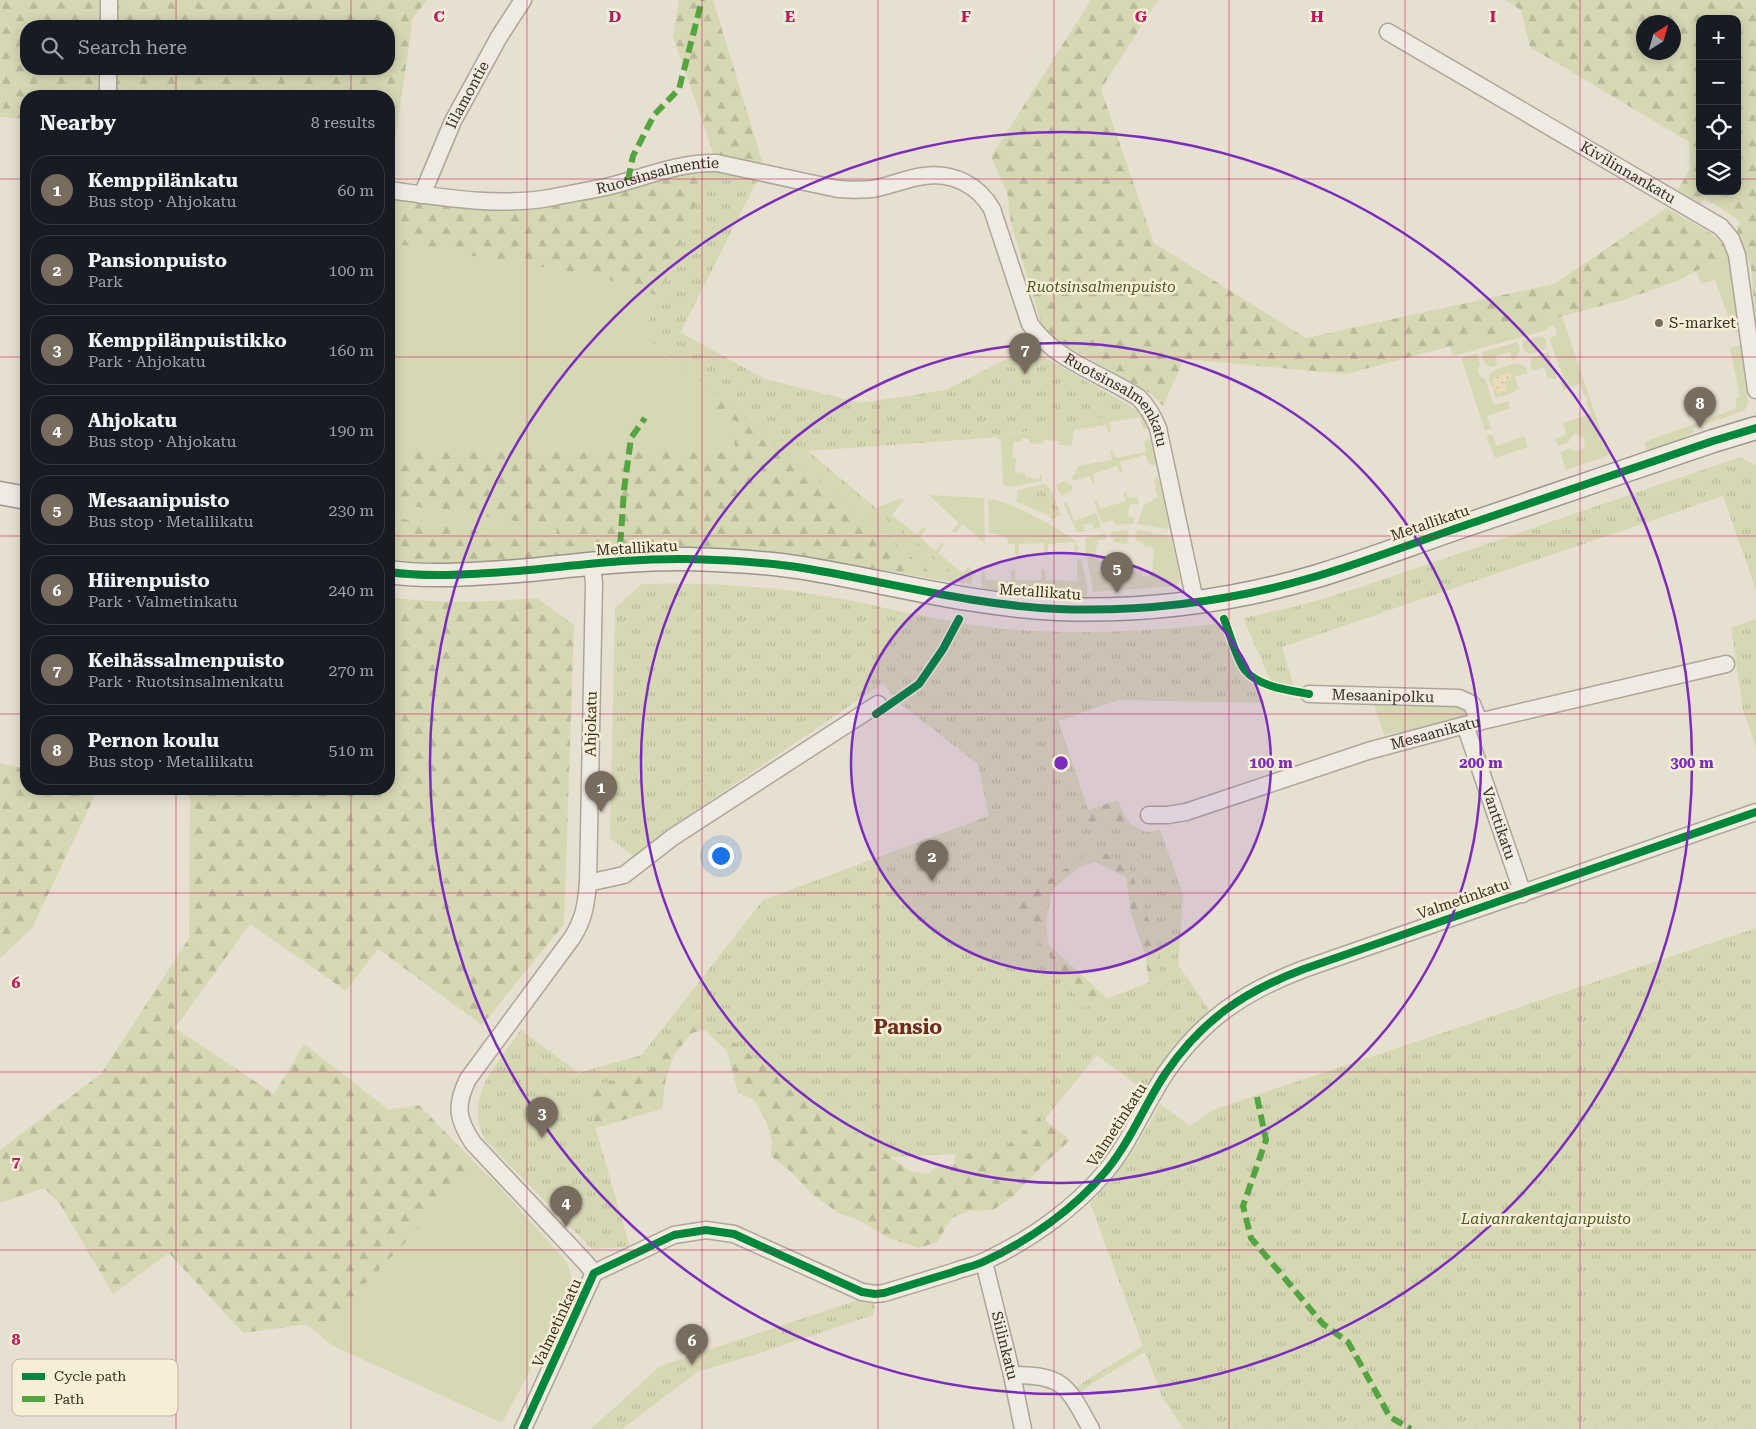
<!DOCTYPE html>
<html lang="en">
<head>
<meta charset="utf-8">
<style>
	body { margin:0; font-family:"Roboto Serif",serif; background:#242831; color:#f1f3f6 }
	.controls { position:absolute; right:15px; top:15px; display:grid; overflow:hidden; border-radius:10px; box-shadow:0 2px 12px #0003 }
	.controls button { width:45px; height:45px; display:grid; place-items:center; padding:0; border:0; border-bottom:1px solid #363941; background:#171b24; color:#f1f3f6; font:25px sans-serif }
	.compass { position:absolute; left:1636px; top:15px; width:45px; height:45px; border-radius:50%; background:#171b24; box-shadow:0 2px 12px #0003; rotate:37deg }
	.you { position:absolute; left:720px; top:855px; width:18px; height:18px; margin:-12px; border:4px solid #fff; border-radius:50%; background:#1a73e8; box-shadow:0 0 0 8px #1a73e833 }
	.badge { display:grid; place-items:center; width:32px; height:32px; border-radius:50%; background:#786c5e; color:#fff; font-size:16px; font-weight:700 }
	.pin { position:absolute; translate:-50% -41px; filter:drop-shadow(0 1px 2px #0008) }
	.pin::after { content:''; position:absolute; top:26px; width:18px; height:15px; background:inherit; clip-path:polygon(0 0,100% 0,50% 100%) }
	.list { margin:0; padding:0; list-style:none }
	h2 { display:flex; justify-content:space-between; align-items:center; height:65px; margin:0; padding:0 20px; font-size:21px }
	h2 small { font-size:16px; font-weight:400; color:#9ea1a6 }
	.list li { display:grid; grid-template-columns:32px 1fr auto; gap:15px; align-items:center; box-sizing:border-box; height:70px; margin:0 10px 10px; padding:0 10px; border:1px solid #363941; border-radius:20px }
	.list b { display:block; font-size:19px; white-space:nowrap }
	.list p { margin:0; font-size:16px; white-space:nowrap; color:#9ea1a6 }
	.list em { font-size:16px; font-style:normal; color:#9ea1a6 }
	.icon { flex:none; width:28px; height:28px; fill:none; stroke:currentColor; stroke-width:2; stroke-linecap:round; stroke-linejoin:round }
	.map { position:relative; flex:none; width:1756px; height:1429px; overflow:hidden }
	.search { position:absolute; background:#171b24; box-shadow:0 2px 12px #0003; left:20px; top:20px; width:375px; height:55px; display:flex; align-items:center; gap:12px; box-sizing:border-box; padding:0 18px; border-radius:20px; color:#9ea1a6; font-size:19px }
	.panel { position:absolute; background:#171b24; box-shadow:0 2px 12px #0003; left:20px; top:90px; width:375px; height:705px; border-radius:20px }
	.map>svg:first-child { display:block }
	.green { fill:#d6d7b3 }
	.forest { fill:url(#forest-firs); fill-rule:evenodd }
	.sand { fill:url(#sand-dots) }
	.park { fill:url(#park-tufts); fill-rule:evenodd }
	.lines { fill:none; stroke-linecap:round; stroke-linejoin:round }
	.street-casing { stroke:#ada599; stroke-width:19 }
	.secondary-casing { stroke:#9c958a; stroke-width:25 }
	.street { stroke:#efebe3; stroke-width:16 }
	.secondary { stroke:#efebe3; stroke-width:22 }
	.quiet { stroke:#54a441; stroke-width:6; stroke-dasharray:12 6; stroke-linecap:butt }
	.cycleway-casing { stroke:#f7eed8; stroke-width:11 }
	.cycleway { stroke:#00873e; stroke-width:8 }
	.grid { fill:none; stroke:#c2185b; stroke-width:1; stroke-opacity:0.55 }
	.ring { fill:none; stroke:#7b2cbf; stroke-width:2.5 }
	.poi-dot { fill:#786c5e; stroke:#f7eed8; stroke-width:2 }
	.labels { text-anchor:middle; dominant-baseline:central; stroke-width:5; stroke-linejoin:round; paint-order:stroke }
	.street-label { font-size:15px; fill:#3d2e20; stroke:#f7eed8 }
	.park-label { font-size:15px; font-style:italic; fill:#4d5a26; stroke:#f7eed8 }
	.poi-label { font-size:15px; fill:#3d2e20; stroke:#f7eed8; text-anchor:start }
	.district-label { font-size:20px; font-weight:bold; fill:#6b2e1e; stroke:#f7eed8 }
	.key { fill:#f7eed8; stroke:#bfb4a1; stroke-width:1 }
	.key-label { font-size:14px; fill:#3d2e20 }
	.grid-label { font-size:16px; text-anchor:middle; font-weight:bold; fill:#c2185b; stroke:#f7eed8; stroke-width:5; stroke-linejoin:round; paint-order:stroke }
	.centre { fill:#7b2cbf; stroke:#f7eed8; stroke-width:2.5 }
	.ring-label { font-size:15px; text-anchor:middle; font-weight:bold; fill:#7b2cbf; stroke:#f7eed8; stroke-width:5; stroke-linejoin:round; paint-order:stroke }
</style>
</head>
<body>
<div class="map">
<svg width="1756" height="1429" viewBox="0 0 1756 1429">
	<defs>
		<pattern id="forest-firs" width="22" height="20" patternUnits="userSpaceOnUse" patternTransform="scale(1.25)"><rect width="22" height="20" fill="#d6d7b3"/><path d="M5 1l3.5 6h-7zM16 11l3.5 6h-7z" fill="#b9b99a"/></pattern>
		<pattern id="sand-dots" width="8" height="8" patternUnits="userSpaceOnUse" patternTransform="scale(1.25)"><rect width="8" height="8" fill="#eadcb9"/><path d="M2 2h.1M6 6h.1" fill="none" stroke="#cabd9f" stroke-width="1.8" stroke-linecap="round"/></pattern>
		<pattern id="park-tufts" width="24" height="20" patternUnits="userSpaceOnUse" patternTransform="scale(1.25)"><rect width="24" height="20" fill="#d6d7b3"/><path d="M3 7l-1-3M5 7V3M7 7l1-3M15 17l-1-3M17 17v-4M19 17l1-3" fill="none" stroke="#b9b99a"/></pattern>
	</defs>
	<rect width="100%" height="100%" fill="#e7e0d1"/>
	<g class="green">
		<polygon points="389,243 595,275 659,296 717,260 680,332 746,369 709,412 736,421 734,452 389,447"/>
		<polygon points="1728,257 1739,332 1734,332 1715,280 1701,284 1696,271 1715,261"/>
		<polygon points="1562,316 1609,455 1566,470 1560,452 1570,448 1575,451 1580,451 1584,446 1585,440 1581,436 1575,434 1571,437 1568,443 1558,446 1555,439 1567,434 1563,423 1590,414 1586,402 1588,401 1587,396 1584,396 1580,384 1563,390 1560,382 1564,380 1550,340 1551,337 1557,335 1554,325 1547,328 1547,330 1453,356 1450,346"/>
		<polygon points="1541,336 1545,338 1547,348 1530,354 1524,351 1522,342 1523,341"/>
		<polygon points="1518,342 1520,351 1516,358 1512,360 1510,352 1495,356 1497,365 1491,367 1485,364 1481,353 1483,352"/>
		<polygon points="1740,345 1748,402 1745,410 1693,429 1694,432 1670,445 1647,453 1645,442 1737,408 1735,399 1740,396 1730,348"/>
		<polygon points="1548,352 1557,378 1553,380 1552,378 1548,379 1544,367 1532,371 1530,362 1532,358"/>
		<path d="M1475,354H1477L1480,365C1475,372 1479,376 1485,379L1494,405L1508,401L1510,408L1487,416L1491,428L1485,431L1462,360L1463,357Z"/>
		<path d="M1518,363L1525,366L1527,373L1515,377L1519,389L1515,391V392L1496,398L1493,390L1504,382L1510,373L1493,378L1495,385L1492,386C1491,385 1489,379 1489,378C1490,368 1511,365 1518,363Z"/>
		<polygon points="1138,411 1146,424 1147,429 1143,429 1140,417 1109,422 1111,432 1108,432 1106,425 1074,430 1072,446 1059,445 1059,441 1044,440 1043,444 1029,443 1029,439 1022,438 1021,442 1014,442 1012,457 1016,458 1015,472 1025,473 1025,477 1040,479 1040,474 1042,474 1042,481 1011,487 1003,484 1001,439 997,439 997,437"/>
		<polygon points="1492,434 1497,446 1524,436 1528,447 1495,458 1486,436"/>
		<polygon points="1148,439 1151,440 1156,464 1155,465 1150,465 1145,455 1120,462 1123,472 1120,473 1117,466 1093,474 1095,484 1093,484 1090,476 1073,481 1072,478 1078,466 1112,460 1110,451 1113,450 1116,458 1146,452 1144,442"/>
		<polygon points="1155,478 1159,478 1169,527 1167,529 1138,524 1143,506 1158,497 1155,490 1156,489 1154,480"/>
		<polygon points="1065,481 1067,484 1071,484 1073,490 1061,496 1056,485"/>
		<polygon points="1045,484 1049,487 1058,507 1054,506 1047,489 1045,488 1033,489 1032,487"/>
		<polygon points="1126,491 1128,498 1137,497 1139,504 1131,504 1127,516 1135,518 1133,524 1116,525 1114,520 1102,523 1094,501 1097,500 1100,509 1126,501 1123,492"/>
		<polygon points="929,495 984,498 985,542 984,543 963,524 955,533 952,531 959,523"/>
		<polygon points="902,498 904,500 892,515 917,535 923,527 926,529 920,537 935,551 942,543 944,545 938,553 963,573 968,567 970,567 973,574 971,584 965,583 875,508"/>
		<path d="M988,499C1005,499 1055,526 1070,537C1075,540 1077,544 1079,549L1075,552L1074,542L1048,544V555H1044V543L1019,544V555H1015V544H1008V539L1005,538V536L989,533Z"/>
		<polygon points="1022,500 1037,507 1051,517 1020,503"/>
		<polygon points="1066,502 1068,504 1074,521 1096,513 1101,527 1094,529 1092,523 1083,525 1085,531 1077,532 1064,504"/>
		<polygon points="389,503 557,527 554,543 389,517"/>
		<polygon points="1126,530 1129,533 1127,544 1113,542 1114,538 1110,537 1112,532"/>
		<path d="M1137,530L1171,536L1180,579L1179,584L1176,586L1093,592C1092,581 1083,545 1086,538L1105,533L1106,535V539L1098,540L1095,555L1099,556L1097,571L1107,572V576L1121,578L1123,574L1132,576L1133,571L1142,572V576L1149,577L1150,573H1152L1154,548L1143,546V542L1135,541Z"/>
		<path d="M1081,559L1087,585V599L989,594L983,592C981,586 980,575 984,570L986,580L1011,581V570H1015V580H1041V570H1045L1046,580L1077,581V560Z"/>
		<polygon points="1453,704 1465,709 1465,714 1461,719 1384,735 1374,705"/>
		<path d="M478,1166L495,1182L565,1260C573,1276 573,1281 569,1297L502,1423L333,1346L306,1324L330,1321Z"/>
	</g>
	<g class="forest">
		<path d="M0,0H427L413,18L389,181V96H26V119L0,117ZM26,26H389V69H26Z"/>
		<polygon points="679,0 713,0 763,164 714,155 673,37"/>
		<polygon points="1091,0 1158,0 1101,89 1154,243 1306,338 1554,284 1667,208 1713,235 1723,244 1728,257 1715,261 1679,280 1627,299 1346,374 1184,359 1163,406 1150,393 1058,341 1042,326 1011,223 1007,192 991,157"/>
		<path d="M1505,0H1756V330L1751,266L1737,232L1740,221L1705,198L1699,206L1675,195L1690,169L1689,142L1530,47L1521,10ZM1700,19H1737V191H1700ZM1644,22H1674V52H1644Z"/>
		<polygon points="688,171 735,174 659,296 595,275 389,243 389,195 418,203 473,209 576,203"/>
		<polygon points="746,369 765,379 860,403 890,399 807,452 841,496 939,580 806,557 412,566 389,559 389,517 554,543 557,527 389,503 389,447 734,452 736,421 708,412"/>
		<path d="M389,597C439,604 487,602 537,598L574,625L564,924L482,1025L378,949L346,991L250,924L175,1028L274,1094L304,1044L389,1110L419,1105L478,1166L330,1321L243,1333L169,1253L113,1294L60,1204L44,1188L0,1203V1150L101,1074L189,938L190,797L178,789H389Z"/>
		<path d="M1058,720L1088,810L1118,800C1125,820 1136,838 1160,830L1183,895L1178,965L1209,1010L1178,1041L1117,995L1149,983L1145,954L1131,914L1126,877L1095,862L1078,868L1053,889L1046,920L1048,944L1108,999L1148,1073L1143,1089L1097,1055L1044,1119L1070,1140L1042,1166L1015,1195L993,1210L968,1211L952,1218L937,1242L919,1248L886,1237L861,1221L837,1212L812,1194L790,1171L771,1156L772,1142L766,1121L754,1100L738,1093L727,1051L705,1030L692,1033L674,1055L666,1078L662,1109L595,1128L579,1073L642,1055L665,1025L887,854L989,816L978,764ZM888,1139L964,1146L956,1153L954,1164L936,1167L928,1174L910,1171L890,1157Z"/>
		<polygon points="0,763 26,769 26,789 98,789 32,928 0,958"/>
	</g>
	<polygon class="sand" points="1510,373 1512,379 1504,382 1507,391 1498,394 1496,389 1493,390 1492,386 1495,385 1493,378"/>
	<g class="park">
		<polygon points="709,172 735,174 758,179 680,333 765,379 860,403 946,390 1031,346 1044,357 1139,411 988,438 808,451 965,583 939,580 643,334"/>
		<polygon points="1740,457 1756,465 1756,590 1723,496 1282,647 1294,687 1271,682 1243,618 1302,605 1361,587"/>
		<polygon points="1032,487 1034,490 1045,488 1047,489 1054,506 1058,507 1061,515 1056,517 1054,520 1050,518 1050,515 1023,500 1020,503 1016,502 1018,490"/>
		<path d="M642,584C699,582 756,585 812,594C862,601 910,615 960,623C1045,637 1131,633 1216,624L1227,629L1240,665L1252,680L1262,703L1119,700L1058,721L1088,810V827L1132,824L1143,831L1150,832L1160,830L1183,895L1178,965L1209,1010L1178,1041L1143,1089L1097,1055L1044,1120L1040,1117L1000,1152L890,1157L695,1014L652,1069L584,1089L630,1247L592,1249L486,1141C461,1099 498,1063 521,1030L579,1073L642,1055L763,900L989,816L978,764L898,702L883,683L679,822L635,857L610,838L615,608ZM1096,848L1129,866L1160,951L1158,979L1084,1008L1014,903Z"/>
		<polygon points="1756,619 1756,748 1743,710 1731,628"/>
		<path d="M1756,928V1429H1184L1163,1399L1145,1352L1091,1384L1079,1394L1075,1389L1088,1379L1143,1346L1090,1203C1120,1171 1140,1143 1160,1104L1190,1126L1215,1109Z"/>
		<polygon points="858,1300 875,1303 873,1315 754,1355 699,1371 622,1429 591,1429 660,1366"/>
	</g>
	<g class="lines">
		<g class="street-casing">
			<g id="street">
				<polyline points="109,0 109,26"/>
				<path id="s1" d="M1388,32L1721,227L1731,239L1737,255L1756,390"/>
				<polyline points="108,96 108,69"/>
				<path id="s2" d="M389,190C441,197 497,207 549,198C568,194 587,191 606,187C643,178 678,162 717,163L838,189C849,190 861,190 872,189C890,186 907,178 924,176C953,172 978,185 992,209L1030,324C1055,361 1103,374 1139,398C1148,407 1153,416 1158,428L1195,601"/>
				<path id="s3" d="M422,195L453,121L499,37L523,0"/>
				<path d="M592,564L594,583L588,883C586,905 584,919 572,938L468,1079C455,1105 457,1119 473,1143L585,1262L594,1273"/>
				<path id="s4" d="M1309,694L1459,698L1472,704L1479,722"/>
				<path id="s5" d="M1465,725L1523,894"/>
				<path id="s6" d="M1149,815H1168L1186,812L1368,751L1465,725L1726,664"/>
				<polyline points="588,883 624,875 673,837 878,704"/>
				<path id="s7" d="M984,1262L1012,1375L1023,1429"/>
				<path d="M1012,1375C1065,1375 1067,1386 1091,1429"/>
				<path d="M523,1429L594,1273L674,1235L706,1230L734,1234L862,1292L875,1294L884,1293C907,1286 930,1279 953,1272C963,1268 975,1266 985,1261C1030,1240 1074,1209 1106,1171C1130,1142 1144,1106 1165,1074C1202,1020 1243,992 1304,969L1756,812"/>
			</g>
		</g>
		<g class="secondary-casing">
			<g id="secondary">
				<polyline points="0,493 26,498"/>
				<path d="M389,572C431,578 475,574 518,571C574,566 631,558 688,559C726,560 765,562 803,568C888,582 971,605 1058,609C1143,612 1232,601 1314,577C1368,561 1421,540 1475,522C1554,495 1634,468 1713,441L1756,428"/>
			</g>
		</g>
		<use href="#street" class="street"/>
		<use href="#secondary" class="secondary"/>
		<g class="quiet">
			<polyline points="628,180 633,156 654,115 679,89 702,0"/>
			<polyline points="619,562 624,490 631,438 645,418"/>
			<polyline points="1257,1097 1266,1140 1243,1206 1251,1238 1323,1324 1348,1342 1390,1417 1411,1429"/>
		</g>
		<g class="cycleway-casing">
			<g id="cycleway">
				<path d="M389,572C431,578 475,574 518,571C574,566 631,558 688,559C726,560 765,562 803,568C888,582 971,605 1058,609C1143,612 1232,601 1314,577C1368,561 1421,540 1475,522C1554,495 1634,468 1713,441L1756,428"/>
				<path d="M1224,619C1229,631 1237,661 1245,670C1259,687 1288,690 1309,694"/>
				<polyline points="876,714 919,684 943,649 959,619"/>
				<path d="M523,1429L594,1273L674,1235L706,1230L734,1234L862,1292L875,1294L884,1293C907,1286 930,1279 953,1272C963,1268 975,1266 985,1261C1030,1240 1074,1209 1106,1171C1130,1142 1144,1106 1165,1074C1202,1020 1243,992 1304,969L1756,812"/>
			</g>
		</g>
		<use href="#cycleway" class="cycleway"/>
	</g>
	<path class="grid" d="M176,0V26M351,0V26M527,0V1429M702,0V1429M878,0V1429M1054,0V1429M1229,0V1429M1405,0V1429M1580,0V1429M176,69V96M351,69V96M0,179H26M389,179H1700M1737,179H1756M0,357H26M389,357H1756M0,536H26M389,536H1756M0,714H26M389,714H1756M176,789V1429M351,789V1429M0,893H1756M0,1072H1756M0,1250H1756"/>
	<circle cx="1061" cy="763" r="210" fill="#7b2cbf" fill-opacity=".12"/>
	<g class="ring">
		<circle cx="1061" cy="763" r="210"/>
		<circle cx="1061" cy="763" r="420"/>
		<circle cx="1061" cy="763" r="631"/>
	</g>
	<circle class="poi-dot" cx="1659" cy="323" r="5"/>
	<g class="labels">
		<g class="street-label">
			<text stroke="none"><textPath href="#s3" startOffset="110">Iilamontie</textPath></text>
			<text stroke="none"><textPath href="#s1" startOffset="278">Kivilinnankatu</textPath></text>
			<text stroke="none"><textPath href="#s2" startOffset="272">Ruotsinsalmentie</textPath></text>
			<text stroke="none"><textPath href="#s2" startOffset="864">Ruotsinsalmenkatu</textPath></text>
			<text transform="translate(1430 523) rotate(-19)">Metallikatu</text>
			<text transform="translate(637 548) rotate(-3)">Metallikatu</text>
			<text transform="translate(1040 592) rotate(4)">Metallikatu</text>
			<text stroke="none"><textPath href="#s4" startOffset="74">Mesaanipolku</textPath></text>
			<text transform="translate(591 724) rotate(-89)">Ahjokatu</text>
			<text stroke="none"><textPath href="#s6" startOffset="299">Mesaanikatu</textPath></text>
			<text stroke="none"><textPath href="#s5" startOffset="104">Vanttikatu</textPath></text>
			<text transform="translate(1463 899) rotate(-19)">Valmetinkatu</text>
			<text transform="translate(1117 1125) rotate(-57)">Valmetinkatu</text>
			<text transform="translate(557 1323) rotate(-65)">Valmetinkatu</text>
			<text stroke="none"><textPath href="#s7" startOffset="86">Siilinkatu</textPath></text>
		</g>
		<g class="park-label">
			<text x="1101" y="287">Ruotsinsalmenpuisto</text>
			<text x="1546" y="1219">Laivanrakentajanpuisto</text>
		</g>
		<g class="poi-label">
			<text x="1669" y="323">S-market</text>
		</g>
		<g class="district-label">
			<text x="908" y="1027">Pansio</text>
		</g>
	</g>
	<rect x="12" y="1359" width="166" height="57" rx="8" class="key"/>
	<rect x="22" y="1373" width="23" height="7" fill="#00873e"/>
	<rect x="22" y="1396" width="23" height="6" fill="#54a441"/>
	<g class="key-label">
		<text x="54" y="1381">Cycle path</text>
		<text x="54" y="1404">Path</text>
	</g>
	<g class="grid-label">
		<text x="439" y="22">C</text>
		<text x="615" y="22">D</text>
		<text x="790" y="22">E</text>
		<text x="966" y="22">F</text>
		<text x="1141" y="22">G</text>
		<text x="1317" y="22">H</text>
		<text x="1493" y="22">I</text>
		<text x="16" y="988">6</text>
		<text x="16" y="1167">7</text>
		<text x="16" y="1345">8</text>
	</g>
	<circle cx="1061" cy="763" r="8" class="centre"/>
	<g class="ring-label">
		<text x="1271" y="768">100 m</text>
		<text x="1481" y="768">200 m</text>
		<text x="1692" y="768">300 m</text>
	</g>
</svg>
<div class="controls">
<button>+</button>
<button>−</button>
<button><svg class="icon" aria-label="locate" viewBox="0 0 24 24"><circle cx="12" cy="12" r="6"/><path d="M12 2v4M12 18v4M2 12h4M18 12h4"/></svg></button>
<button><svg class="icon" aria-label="layers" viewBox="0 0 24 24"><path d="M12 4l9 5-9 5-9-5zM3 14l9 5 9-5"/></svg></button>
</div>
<svg class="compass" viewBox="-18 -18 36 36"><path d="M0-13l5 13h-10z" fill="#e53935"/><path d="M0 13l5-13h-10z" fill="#9ea1a6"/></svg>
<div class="you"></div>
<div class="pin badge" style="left:601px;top:812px">1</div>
<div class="pin badge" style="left:932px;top:881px">2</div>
<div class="pin badge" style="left:542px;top:1138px">3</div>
<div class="pin badge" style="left:566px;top:1227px">4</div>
<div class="pin badge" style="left:1117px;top:593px">5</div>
<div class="pin badge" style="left:692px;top:1365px">6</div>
<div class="pin badge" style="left:1025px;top:374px">7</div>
<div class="pin badge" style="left:1700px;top:428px">8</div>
<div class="search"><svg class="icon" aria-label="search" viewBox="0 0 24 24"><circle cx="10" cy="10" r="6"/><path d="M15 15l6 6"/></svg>Search here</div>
<section class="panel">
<h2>Nearby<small>8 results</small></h2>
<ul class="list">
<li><span class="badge">1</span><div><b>Kemppilänkatu</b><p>Bus stop · Ahjokatu</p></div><em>60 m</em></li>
<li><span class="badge">2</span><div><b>Pansionpuisto</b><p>Park</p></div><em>100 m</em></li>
<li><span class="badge">3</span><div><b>Kemppilänpuistikko</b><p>Park · Ahjokatu</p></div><em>160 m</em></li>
<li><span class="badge">4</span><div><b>Ahjokatu</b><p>Bus stop · Ahjokatu</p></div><em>190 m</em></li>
<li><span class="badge">5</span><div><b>Mesaanipuisto</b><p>Bus stop · Metallikatu</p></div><em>230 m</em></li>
<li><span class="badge">6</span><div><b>Hiirenpuisto</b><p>Park · Valmetinkatu</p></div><em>240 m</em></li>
<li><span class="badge">7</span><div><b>Keihässalmenpuisto</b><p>Park · Ruotsinsalmenkatu</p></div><em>270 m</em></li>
<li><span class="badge">8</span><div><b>Pernon koulu</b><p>Bus stop · Metallikatu</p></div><em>510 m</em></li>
</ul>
</section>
</div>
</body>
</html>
